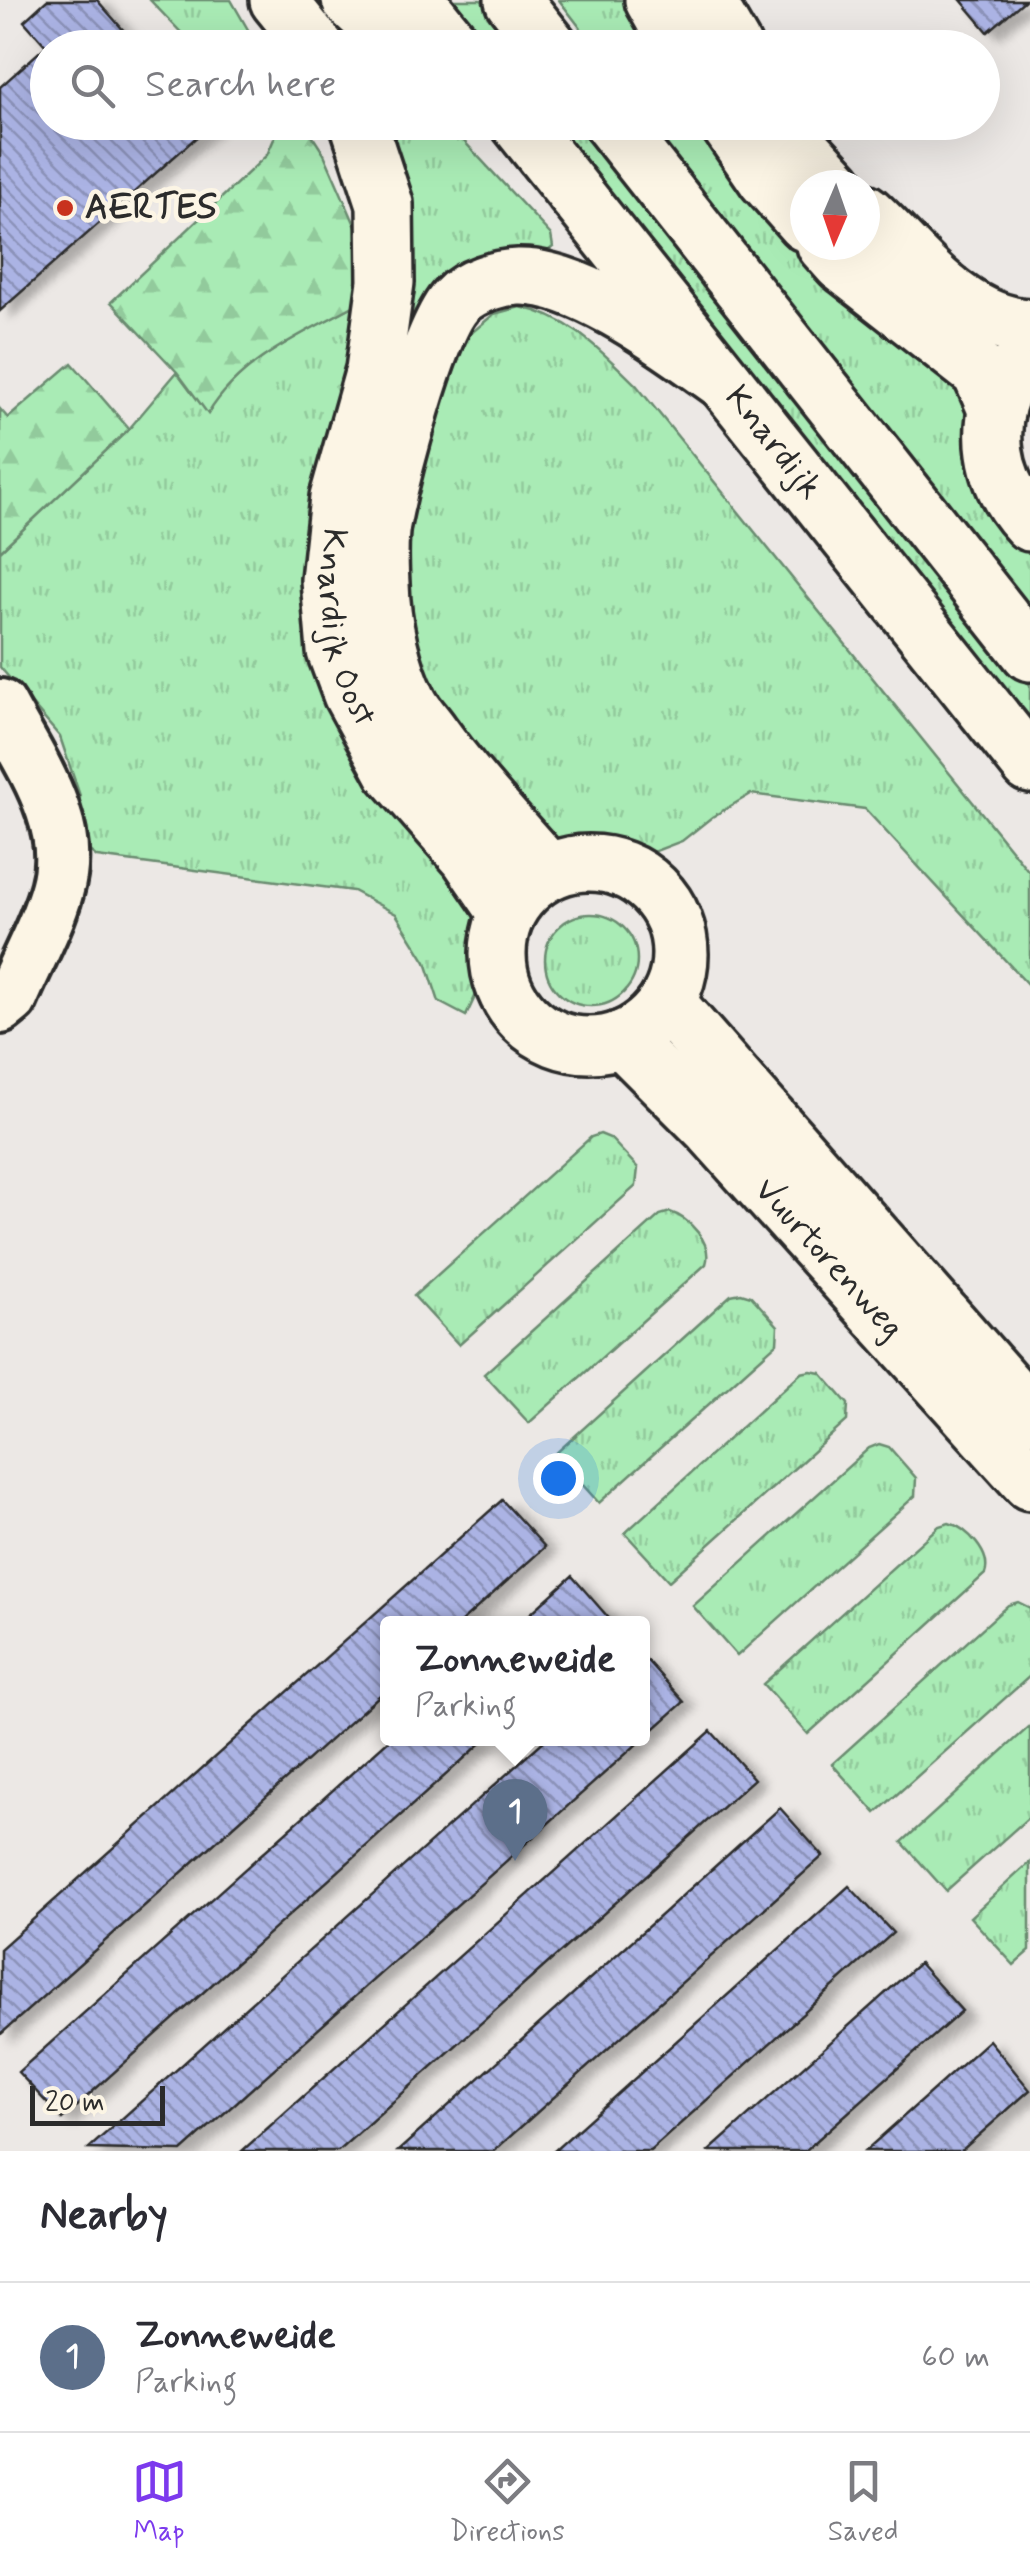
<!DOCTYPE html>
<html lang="en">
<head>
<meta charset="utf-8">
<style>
	body { margin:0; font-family:Mynerve,sans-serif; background:#f2f2f3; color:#2b2b33 }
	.compass { position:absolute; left:790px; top:170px; width:90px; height:90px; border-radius:50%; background:#fff; box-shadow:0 10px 40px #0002; rotate:182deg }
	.scale { position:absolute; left:30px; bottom:25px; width:135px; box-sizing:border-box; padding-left:10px; border:5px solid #2b2b2b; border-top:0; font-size:28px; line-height:35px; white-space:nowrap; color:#2b2b2b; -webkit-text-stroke:8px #fcf5e5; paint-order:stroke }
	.you { position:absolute; left:558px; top:1478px; width:35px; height:35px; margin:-25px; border:8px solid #fff; border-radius:50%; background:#1a73e8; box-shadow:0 0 0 15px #1a73e833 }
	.badge { display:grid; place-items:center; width:65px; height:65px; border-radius:50%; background:#7c3aed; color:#fff; font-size:32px; font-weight:700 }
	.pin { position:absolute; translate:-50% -82px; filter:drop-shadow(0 2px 5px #0008) }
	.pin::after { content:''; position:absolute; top:52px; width:35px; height:30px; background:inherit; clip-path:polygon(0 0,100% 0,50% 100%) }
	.popup { position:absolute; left:380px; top:1616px; width:270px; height:130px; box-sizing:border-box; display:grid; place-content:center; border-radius:10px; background:#fff; filter:drop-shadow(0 2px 8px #0005); font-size:32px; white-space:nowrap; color:#7c7c81 }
	.popup b { font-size:38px; color:#2b2b33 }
	.popup::after { content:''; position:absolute; left:50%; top:100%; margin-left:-20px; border:20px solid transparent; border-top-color:#fff }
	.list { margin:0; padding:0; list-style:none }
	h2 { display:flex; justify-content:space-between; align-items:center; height:130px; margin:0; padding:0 40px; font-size:42px }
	h2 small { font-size:32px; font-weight:400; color:#7c7c81 }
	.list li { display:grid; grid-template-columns:65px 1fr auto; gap:30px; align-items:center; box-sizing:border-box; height:150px; padding:0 40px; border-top:2px solid #e1e1e2 }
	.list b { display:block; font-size:38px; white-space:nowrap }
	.list p { margin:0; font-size:32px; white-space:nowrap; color:#7c7c81 }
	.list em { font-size:32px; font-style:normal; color:#7c7c81 }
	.icon { flex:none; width:55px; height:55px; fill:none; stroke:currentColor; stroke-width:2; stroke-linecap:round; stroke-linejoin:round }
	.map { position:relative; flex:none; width:1030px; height:2151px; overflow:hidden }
	.search { position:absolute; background:#fff; box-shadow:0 10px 40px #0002; left:30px; right:30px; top:30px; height:110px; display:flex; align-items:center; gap:25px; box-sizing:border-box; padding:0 35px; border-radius:55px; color:#7c7c81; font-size:38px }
	.sheet { height:280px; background:#fff }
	nav { display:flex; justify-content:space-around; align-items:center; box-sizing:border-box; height:140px; border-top:2px solid #e1e1e2; background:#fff; font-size:28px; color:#7c7c81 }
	nav a { display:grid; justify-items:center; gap:5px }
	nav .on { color:#7c3aed }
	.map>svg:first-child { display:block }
	.grass { fill:url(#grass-tufts); stroke:#6a8b70; stroke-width:2.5 }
	.forest { fill:url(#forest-firs); stroke:#6a8b70; stroke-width:2.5 }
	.building { fill:url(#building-back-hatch); stroke:#2b2b2b; stroke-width:2.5; filter:url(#shadow) }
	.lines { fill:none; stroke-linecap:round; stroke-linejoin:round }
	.minor-casing { stroke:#2b2b2b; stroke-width:60 }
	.tertiary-casing { stroke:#2b2b2b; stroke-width:62 }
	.primary-casing { stroke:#2b2b2b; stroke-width:62 }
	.minor { stroke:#fcf5e5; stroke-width:52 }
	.tertiary { stroke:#fcf5e5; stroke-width:55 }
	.primary { stroke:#fcf5e5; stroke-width:55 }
	.poi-dot { fill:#c8321e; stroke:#fcf5e5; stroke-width:4 }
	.labels { text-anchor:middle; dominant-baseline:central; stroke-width:9; stroke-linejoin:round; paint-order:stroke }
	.poi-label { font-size:35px; font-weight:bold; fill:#2b2b2b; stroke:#fcf5e5; text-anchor:start }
	.street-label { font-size:35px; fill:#2b2b2b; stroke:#fcf5e5 }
</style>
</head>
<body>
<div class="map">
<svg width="1030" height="2151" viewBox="0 0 1030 2151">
	<defs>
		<pattern id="grass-tufts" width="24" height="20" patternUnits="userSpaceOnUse" patternTransform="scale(2.5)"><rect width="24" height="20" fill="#a9ebb5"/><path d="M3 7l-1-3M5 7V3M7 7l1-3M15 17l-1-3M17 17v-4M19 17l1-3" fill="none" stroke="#92ca9c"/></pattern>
		<pattern id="forest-firs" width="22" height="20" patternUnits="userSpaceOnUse" patternTransform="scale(2.5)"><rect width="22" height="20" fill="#a9ebb5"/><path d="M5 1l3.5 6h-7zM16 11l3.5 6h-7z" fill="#92ca9c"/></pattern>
		<pattern id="building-back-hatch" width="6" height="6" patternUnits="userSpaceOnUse" patternTransform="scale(2.5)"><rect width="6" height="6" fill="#abb3e4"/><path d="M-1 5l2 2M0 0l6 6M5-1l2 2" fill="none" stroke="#8b92b9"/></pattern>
		<filter id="shadow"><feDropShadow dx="11" dy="6" stdDeviation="5" flood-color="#0004"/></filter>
	</defs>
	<rect width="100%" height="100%" fill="#ece8e5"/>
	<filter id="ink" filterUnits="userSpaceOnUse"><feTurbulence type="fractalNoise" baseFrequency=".01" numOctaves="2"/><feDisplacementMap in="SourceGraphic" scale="20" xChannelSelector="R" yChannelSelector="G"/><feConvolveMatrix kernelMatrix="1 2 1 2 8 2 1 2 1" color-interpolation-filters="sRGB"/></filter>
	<g filter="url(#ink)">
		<g class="grass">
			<polygon points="150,0 231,0 258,47 195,47"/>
			<polygon points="446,0 481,0 520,47 486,47"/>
			<polygon points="559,0 638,0 666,47 595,47"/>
			<path d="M378,123H447L551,235L553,247L545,253C512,250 479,248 451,270C433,284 423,309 416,329C402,366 396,408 386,447C377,485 361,527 360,566C360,590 366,634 373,657C400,743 460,794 516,860L519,872L513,877C489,873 455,823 439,803C405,762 368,713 354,660C325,553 371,450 393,347C410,271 403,196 378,123Z"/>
			<polygon points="548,123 582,123 618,166 1030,685 1030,725"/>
			<polygon points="651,123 709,123 961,382 1030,546 1030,612 842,375"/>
			<path d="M364,300L337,430L479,896L481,984L466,1016L439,1002L426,962L396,914L353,891L97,857L77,841L80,796L60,737L0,667V551L129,429L177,372L208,413C243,357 308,332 364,300Z"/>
			<path d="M520,307C571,317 601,351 637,386L1030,873V987L865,809L751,794L712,817L682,841L653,852L609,853L550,839L413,672L398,534L457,345L494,314Z"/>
			<circle cx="591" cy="960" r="46"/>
			<polygon points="600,1134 610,1138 638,1168 636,1186 459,1345 414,1296 591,1137"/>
			<path d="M670,1212C689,1218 713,1243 706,1264L529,1423L484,1374L660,1215Z"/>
			<polygon points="741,1293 751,1296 778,1326 777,1343 599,1503 555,1454 731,1295"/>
			<polygon points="811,1371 821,1373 848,1404 847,1421 669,1581 625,1533 801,1373"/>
			<polygon points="879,1444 889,1447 916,1478 915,1496 737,1656 693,1606 869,1448"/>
			<path d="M949,1523C967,1528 992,1554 985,1574L808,1734L763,1684L939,1526Z"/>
			<polygon points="1018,1602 1030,1608 1030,1676 876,1813 832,1764 1008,1605"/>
			<polygon points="1030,1726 1030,1816 946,1891 902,1842"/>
			<polygon points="1030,1862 1030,1951 1014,1965 970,1917"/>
		</g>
		<g class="forest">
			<path d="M281,123H304L324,154L363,243L364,300C308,332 242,357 208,414L177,372L111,302L267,155Z"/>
			<polygon points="72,363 129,429 0,551 0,409 8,418"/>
		</g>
		<g class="building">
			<polygon points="47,0 97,0 139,48 48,48 48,122 206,122 209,126 0,311 0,87 46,46 24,21"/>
			<polygon points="961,0 1025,0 988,32"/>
			<polygon points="502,1500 545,1547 459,1624 388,1624 388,1688 0,2035 0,1949"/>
			<polygon points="572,1576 614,1624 519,1624"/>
			<polygon points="642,1655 684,1702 182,2151 88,2149 547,1738 642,1738"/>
			<polygon points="711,1731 754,1779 338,2151 242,2151"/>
			<polygon points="391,1738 487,1738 62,2119 18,2072"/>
			<polygon points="780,1808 823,1856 494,2151 398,2151"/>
			<polygon points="849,1886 893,1933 650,2151 554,2151"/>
			<polygon points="919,1963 962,2011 805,2151 709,2151"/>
			<polygon points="989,2040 1030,2090 961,2151 865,2151"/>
		</g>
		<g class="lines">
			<g class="minor-casing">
				<path id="minor" d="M0,706C29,761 76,824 57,889C47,926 26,962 11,998L0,1007"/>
			</g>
			<g class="tertiary-casing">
				<g id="tertiary">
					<polyline points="278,0 317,48"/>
					<polyline points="653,0 680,48"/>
					<polyline points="706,0 734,48"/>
					<path id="s1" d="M358,122L385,204L386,282L374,370L338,498L329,580L335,651L351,694L393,771L468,856L507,913"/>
					<polyline points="727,122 766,179 805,223"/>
					<polyline points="784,122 801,147 836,185"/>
					<path d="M865,212C914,256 959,324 1030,327"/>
					<polyline points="825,245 841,263 980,372 996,409"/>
					<path d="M1010,374C982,425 991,482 1030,523"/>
					<circle cx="589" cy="954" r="91"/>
					<polyline points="667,1003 1030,1415"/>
					<path id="s2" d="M622,1039L710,1127L1030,1482"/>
				</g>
			</g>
			<g class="primary-casing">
				<g id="primary">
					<polyline points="350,0 402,48"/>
					<polyline points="416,0 455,48"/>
					<polyline points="513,0 551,48"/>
					<path id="s3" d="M518,122L1030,765"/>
					<polyline points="611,122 1030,653"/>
					<path d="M548,872C508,826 466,782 431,733C424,723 414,713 409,702C392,669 382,622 381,584C380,565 379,542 382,524C391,479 427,332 456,301C470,286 497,278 518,277C582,275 674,346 725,382"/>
				</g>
			</g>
			<use href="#minor" class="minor"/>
			<use href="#tertiary" class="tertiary"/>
			<use href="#primary" class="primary"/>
		</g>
	</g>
	<circle class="poi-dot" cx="65" cy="208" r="10"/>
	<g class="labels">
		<g class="poi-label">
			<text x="85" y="208">AERTES</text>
		</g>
		<g class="street-label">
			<text stroke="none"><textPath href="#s3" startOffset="410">Knardijk</textPath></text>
			<text stroke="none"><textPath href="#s1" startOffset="518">Knardijk Oost</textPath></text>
			<text stroke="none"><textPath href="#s2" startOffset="302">Vuurtorenweg</textPath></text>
		</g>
	</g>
</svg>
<svg class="compass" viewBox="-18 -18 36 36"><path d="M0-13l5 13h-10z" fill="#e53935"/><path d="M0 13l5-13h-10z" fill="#7c7c81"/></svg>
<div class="scale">20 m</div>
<div class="you"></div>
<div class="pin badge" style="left:515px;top:1861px;background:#5c6f8a">1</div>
<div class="popup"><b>Zonneweide</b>Parking</div>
<div class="search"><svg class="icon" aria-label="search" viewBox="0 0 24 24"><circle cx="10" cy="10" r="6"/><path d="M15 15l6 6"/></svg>Search here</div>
</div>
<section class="sheet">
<h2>Nearby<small></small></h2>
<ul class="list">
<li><span class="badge" style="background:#5c6f8a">1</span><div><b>Zonneweide</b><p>Parking</p></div><em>60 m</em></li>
</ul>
</section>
<nav>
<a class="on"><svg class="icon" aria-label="map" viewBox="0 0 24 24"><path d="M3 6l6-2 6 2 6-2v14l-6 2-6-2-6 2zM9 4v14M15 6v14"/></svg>Map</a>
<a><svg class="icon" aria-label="directions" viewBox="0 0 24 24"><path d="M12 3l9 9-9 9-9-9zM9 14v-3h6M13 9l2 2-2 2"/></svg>Directions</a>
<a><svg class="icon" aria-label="saved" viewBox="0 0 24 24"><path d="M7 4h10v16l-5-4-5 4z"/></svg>Saved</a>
</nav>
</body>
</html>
